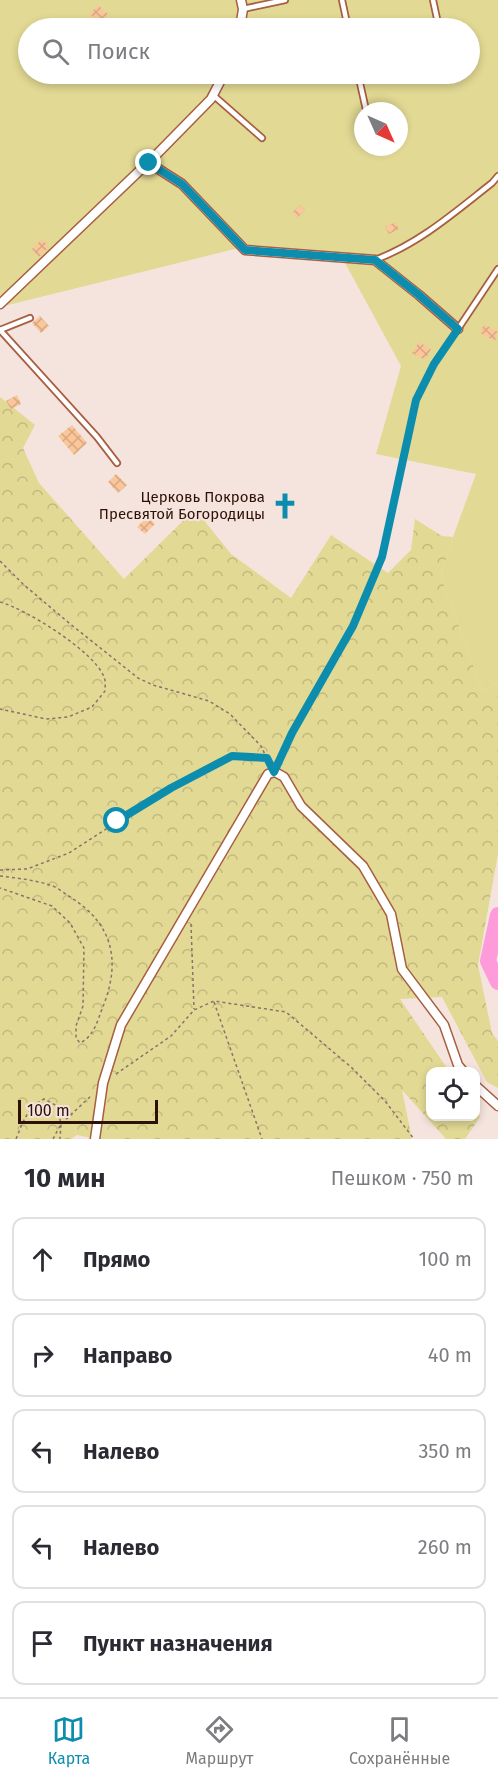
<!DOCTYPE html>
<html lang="ru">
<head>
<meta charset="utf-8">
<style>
	body { margin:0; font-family:"Fira Sans",sans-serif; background:#f2f2f3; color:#2b2b33 }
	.controls { position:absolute; right:18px; bottom:18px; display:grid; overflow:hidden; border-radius:12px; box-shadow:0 3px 9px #0003 }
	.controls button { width:54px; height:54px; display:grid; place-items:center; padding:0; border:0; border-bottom:2px solid #e1e1e2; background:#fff; color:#2b2b33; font:30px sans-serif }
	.compass { position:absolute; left:354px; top:102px; width:54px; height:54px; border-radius:50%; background:#fff; box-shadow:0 3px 9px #0003; rotate:135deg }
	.scale { position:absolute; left:18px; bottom:15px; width:140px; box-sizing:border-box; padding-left:6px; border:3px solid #2e1106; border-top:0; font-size:16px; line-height:21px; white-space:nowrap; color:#2e1106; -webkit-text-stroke:4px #f5e4dd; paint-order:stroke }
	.stop { position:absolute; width:18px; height:18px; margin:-14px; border:4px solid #0d8dad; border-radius:50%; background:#fff }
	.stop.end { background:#0d8dad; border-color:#fff; box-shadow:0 2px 6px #0008 }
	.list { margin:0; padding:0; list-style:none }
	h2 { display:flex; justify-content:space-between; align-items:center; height:78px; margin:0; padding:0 24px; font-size:26px }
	h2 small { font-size:20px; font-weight:400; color:#7c7c81 }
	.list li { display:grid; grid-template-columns:39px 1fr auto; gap:18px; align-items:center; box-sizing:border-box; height:84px; margin:0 12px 12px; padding:0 12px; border:2px solid #e1e1e2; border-radius:12px }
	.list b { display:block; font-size:22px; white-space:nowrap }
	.list em { font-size:20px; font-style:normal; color:#7c7c81 }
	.icon { flex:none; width:33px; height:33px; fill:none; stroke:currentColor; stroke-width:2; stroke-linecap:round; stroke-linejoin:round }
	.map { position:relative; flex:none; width:498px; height:1139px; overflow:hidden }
	.search { position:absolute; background:#fff; box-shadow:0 3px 9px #0003; left:18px; right:18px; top:18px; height:66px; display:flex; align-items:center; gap:15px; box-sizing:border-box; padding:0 21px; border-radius:33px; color:#7c7c81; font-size:22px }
	.sheet { height:558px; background:#fff }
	nav { display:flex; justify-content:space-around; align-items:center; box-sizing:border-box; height:84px; border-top:2px solid #e1e1e2; background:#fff; font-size:16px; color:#7c7c81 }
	nav a { display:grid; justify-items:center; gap:3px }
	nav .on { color:#0d8dad }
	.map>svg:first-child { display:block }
	.forest { fill:url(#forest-crowns) }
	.garden { fill:#e2d994; fill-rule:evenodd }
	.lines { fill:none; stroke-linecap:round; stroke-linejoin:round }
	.river { stroke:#fe9cdb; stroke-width:16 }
	.building { fill:url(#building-cross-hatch) }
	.service-casing { stroke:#a75e41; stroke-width:8 }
	.minor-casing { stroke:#a75e41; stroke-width:11 }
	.path { stroke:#897269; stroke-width:1.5; stroke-dasharray:3 3; stroke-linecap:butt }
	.service { stroke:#fff; stroke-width:4.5 }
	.minor { stroke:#fff; stroke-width:8 }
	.route { stroke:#0d8dad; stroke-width:8 }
	.labels { text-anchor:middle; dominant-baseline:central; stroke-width:4.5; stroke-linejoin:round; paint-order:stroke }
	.poi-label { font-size:15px; fill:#2e1106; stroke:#f5e4dd; text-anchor:end }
</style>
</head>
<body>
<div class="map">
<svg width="498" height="1139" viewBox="0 0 498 1139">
	<defs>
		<pattern id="forest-crowns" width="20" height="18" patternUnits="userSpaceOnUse" patternTransform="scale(1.5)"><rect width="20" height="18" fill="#e2d994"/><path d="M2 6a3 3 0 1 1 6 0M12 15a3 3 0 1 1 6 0" fill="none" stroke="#c2b97e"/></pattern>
		<pattern id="building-cross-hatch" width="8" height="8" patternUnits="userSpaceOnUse" patternTransform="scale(1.5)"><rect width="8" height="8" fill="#fac69a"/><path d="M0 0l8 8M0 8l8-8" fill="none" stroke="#d7a983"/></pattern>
	</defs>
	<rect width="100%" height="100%" fill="#f5e4dd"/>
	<polygon class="forest" points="0,397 35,425 23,448 39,483 124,579 195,509 231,554 291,598 331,535 388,573 411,550 415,519 442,536 453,537 441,577 483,692 498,682 498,854 478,965 492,1033 498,1041 498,1088 487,1082 442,997 400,999 449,1071 430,1072 430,1116 476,1116 476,1110 480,1117 465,1139 446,1139 402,1090 412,1139 96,1139 77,1135 71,1139 0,1139"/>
	<path class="garden" d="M0,0H498V682L483,692L441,577L453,537L476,474L376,454L401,366L344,261L247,246L0,307ZM28,28H470V74H28ZM363,111H399V147H363Z"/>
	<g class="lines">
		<polyline class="river" points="498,915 488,961 498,982"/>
	</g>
	<g class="building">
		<polygon points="98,5 108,14 100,23 90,14"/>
		<polygon points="300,205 305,210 297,218 292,213"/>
		<polygon points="395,222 399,229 389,234 385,227"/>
		<polygon points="42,239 49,247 39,257 32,249"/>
		<polygon points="40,316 49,326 41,333 32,323"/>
		<polygon points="484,324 498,332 495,341 480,333"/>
		<polygon points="419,342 431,349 425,360 412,353"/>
		<polygon points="17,395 21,404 11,409 6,401"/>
		<polygon points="72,425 87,443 74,455 58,436"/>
		<polygon points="116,474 127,485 118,493 108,482"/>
		<polygon points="148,516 155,524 145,534 137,527"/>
	</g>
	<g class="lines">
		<g class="service-casing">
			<g id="service">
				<polyline points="342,0 348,28"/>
				<polyline points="433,0 439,28"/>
				<polyline points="243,9 285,0"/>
				<polyline points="358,74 366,110"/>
				<polyline points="213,95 262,138"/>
				<path d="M375,260C420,243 455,212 492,183L498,176"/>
				<polyline points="458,329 498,269"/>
				<polyline points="0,330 97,437 117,463"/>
				<polyline points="0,330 30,318"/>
			</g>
		</g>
		<g class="minor-casing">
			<g id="minor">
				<polyline points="240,28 243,9 241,0"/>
				<polyline points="149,163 182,184 245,250 375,260 419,295 458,329"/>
				<polyline points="0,304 157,154 211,99 224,74"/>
				<polyline points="476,1086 498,1106"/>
				<polyline points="95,1139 103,1083 121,1025 268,774 275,772 284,777 301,806 363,866 391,914 402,969 444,1025 458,1065 464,1072"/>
			</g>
		</g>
		<g class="path">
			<polyline points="0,561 23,584 69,623 138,678 153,685 209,701 230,714 261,746 269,763"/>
			<path d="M0,602C26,609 95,652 104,677C106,681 105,687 105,691L92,707L68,717L46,719L0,709"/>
			<polyline points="279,763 292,733 353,626 382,557 416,400 433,364 453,336"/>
			<polyline points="0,870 27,869 69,853 171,787 233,756 266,758"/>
			<path d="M0,876C17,878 34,880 50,885C57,887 64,893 70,897C112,923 121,959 104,1004C98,1018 95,1036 80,1043L76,1038V1026L83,1006L84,948L70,923L52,906L0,888"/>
			<polyline points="191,924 194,1009"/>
			<polyline points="214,1002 262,1139"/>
			<polyline points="116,1074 171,1036 194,1010 214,1001 286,1012 351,1067 385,1101 414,1139"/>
			<path d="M16,1139C23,1122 27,1108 44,1099L57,1106L61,1124L60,1139"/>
			<polyline points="53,1139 61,1124 92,1095"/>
		</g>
		<use href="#service" class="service"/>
		<use href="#minor" class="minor"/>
	</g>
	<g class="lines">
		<polyline class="route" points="117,821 171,788 232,756 267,758 274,772 292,733 353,626 382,557 416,400 434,364 458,329 419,295 375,260 245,250 182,184 149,163"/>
	</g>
	<defs>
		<g id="church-bare" transform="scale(2.07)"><path d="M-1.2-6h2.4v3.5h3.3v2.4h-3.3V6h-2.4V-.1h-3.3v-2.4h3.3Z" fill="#0d8dad" stroke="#f5e4dd" stroke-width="2.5" paint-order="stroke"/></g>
	</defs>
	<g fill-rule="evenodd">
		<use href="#church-bare" x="285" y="506"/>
	</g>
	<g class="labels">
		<g class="poi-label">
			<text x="265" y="497">Церковь Покрова<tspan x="265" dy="17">Пресвятой Богородицы</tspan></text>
		</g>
	</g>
</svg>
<div class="controls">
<button><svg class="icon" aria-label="locate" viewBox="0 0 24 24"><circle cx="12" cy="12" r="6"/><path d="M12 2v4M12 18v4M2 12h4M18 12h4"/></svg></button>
</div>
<svg class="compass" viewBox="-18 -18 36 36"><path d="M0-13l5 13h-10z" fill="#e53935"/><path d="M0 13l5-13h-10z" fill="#7c7c81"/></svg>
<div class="scale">100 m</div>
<div class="stop" style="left:117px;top:821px"></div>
<div class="stop end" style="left:149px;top:163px"></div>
<div class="search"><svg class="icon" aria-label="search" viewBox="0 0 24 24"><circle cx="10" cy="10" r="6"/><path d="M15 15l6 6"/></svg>Поиск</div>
</div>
<section class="sheet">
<h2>10 мин<small>Пешком · 750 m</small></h2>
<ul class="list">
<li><svg class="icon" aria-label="ahead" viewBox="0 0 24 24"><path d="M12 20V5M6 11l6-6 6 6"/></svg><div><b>Прямо</b></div><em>100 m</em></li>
<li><svg class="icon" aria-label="right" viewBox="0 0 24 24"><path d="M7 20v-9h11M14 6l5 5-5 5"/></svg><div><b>Направо</b></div><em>40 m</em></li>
<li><svg class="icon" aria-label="left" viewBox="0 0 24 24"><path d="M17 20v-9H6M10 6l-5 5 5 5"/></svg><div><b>Налево</b></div><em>350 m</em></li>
<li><svg class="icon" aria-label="left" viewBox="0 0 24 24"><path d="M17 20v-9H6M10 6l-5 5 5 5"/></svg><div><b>Налево</b></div><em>260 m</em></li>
<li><svg class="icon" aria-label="arrive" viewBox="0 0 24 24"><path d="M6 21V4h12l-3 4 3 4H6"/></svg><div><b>Пункт назначения</b></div></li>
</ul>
</section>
<nav>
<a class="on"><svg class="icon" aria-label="map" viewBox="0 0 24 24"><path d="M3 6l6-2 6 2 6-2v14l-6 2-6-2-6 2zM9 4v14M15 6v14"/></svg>Карта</a>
<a><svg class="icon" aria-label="directions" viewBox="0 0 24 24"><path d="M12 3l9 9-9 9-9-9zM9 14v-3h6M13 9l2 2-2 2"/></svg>Маршрут</a>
<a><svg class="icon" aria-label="saved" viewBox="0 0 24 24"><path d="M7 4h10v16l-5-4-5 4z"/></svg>Сохранённые</a>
</nav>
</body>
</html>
